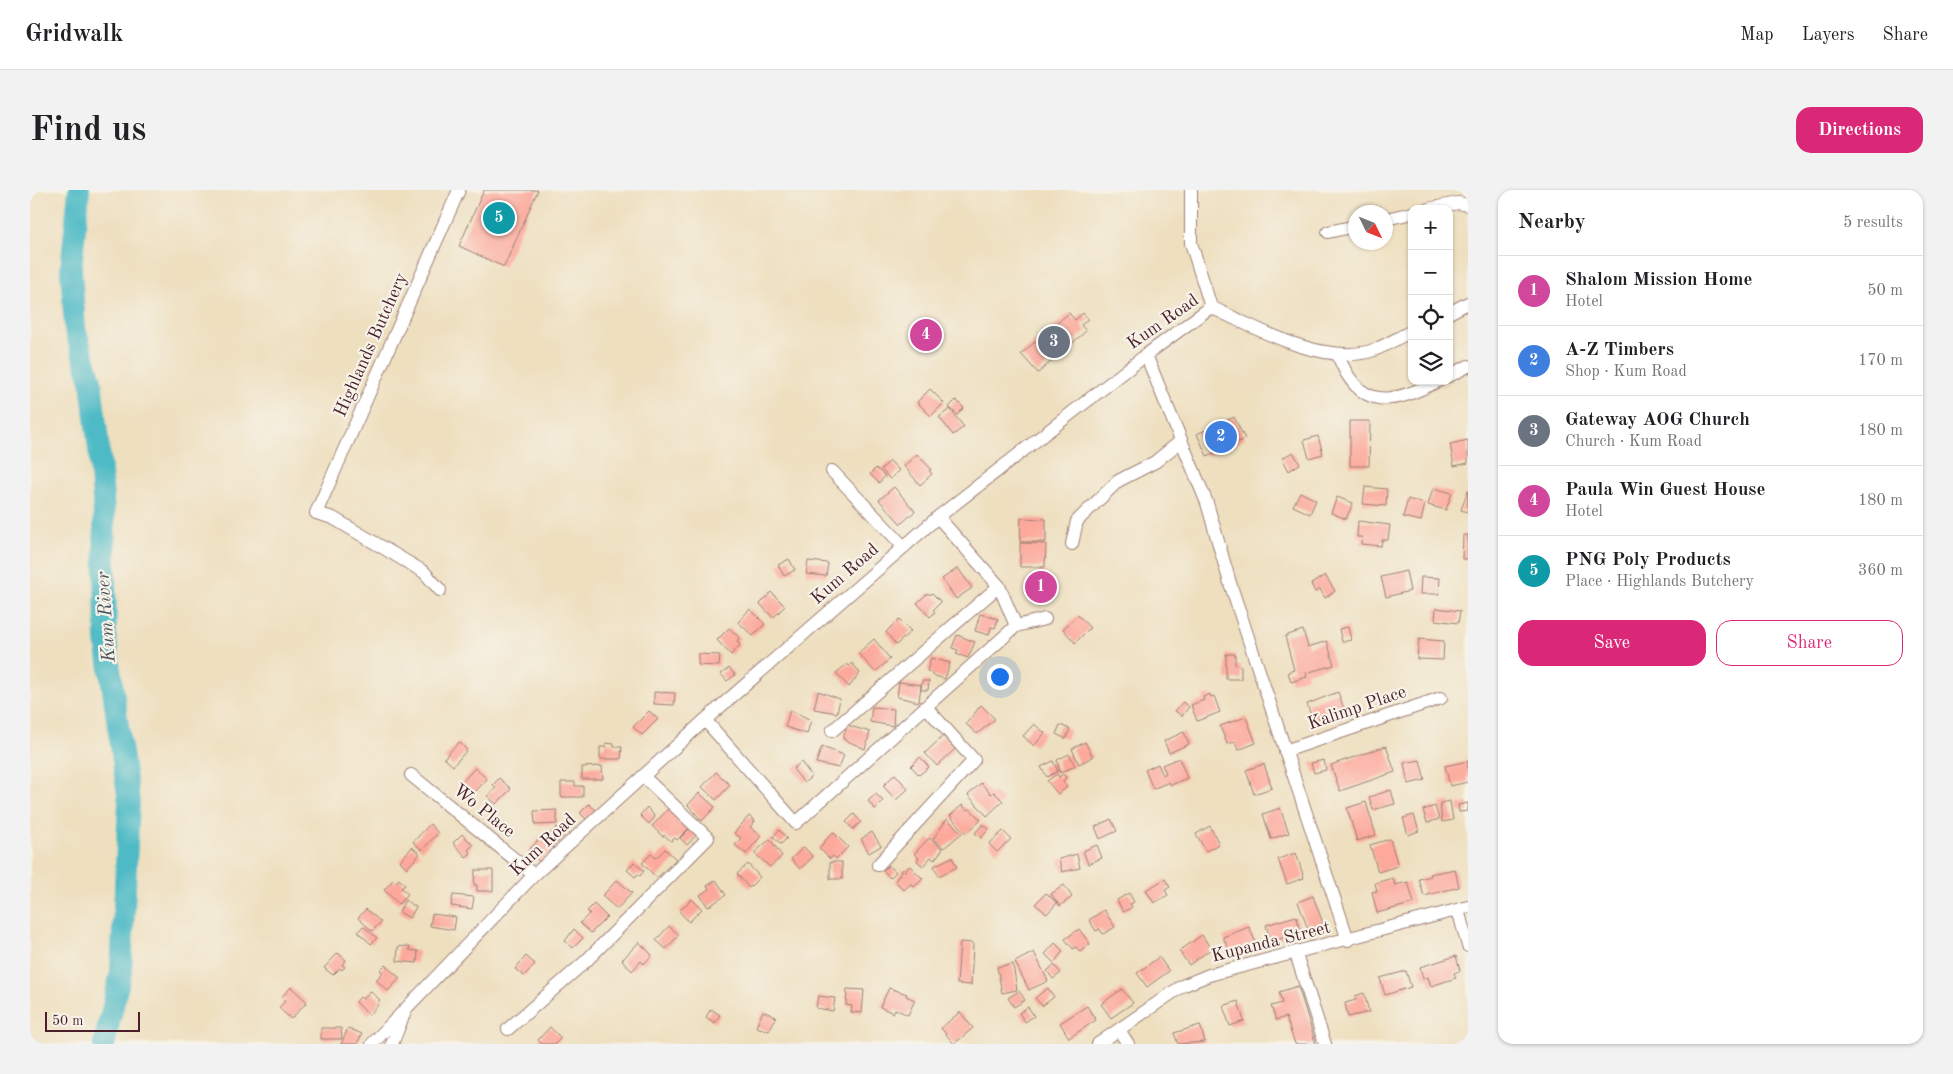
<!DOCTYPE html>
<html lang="en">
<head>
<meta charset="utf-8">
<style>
	body { margin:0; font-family:"Old Standard TT",serif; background:#f2f2f2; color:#202124 }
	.controls { position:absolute; right:15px; top:15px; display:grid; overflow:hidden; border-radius:10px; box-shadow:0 1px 4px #0004 }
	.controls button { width:45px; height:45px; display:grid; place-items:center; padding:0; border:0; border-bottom:1px solid #e0e0e0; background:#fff; color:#202124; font:25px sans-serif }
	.compass { position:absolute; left:1318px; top:15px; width:45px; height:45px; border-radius:50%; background:#fff; box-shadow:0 1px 4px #0004; rotate:133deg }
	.scale { position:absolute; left:15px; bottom:12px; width:95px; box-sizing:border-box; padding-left:5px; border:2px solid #4a1f2b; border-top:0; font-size:14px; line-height:18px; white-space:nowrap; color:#4a1f2b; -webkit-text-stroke:4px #f7f3e8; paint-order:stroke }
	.you { position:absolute; left:969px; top:486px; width:18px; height:18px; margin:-12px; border:4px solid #fff; border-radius:50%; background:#1a73e8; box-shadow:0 0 0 8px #1a73e833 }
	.badge { display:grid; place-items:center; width:32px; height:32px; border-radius:50%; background:#db2777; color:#fff; font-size:16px; font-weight:700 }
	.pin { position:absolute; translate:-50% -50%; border:2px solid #fff; box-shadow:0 1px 5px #0006 }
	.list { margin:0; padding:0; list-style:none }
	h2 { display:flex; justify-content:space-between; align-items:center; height:65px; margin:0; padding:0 20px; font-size:21px }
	h2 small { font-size:16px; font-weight:400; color:#757577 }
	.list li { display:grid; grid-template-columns:32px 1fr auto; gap:15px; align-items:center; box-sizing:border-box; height:70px; padding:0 20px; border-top:1px solid #e0e0e0 }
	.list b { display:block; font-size:19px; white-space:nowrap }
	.list p { margin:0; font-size:16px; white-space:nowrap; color:#757577 }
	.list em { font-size:16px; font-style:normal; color:#757577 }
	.actions { display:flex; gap:10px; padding:15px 20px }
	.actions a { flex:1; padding:11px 0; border:1px solid #db2777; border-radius:15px; text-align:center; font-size:18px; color:#db2777 }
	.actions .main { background:#db2777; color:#fff }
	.icon { flex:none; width:28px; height:28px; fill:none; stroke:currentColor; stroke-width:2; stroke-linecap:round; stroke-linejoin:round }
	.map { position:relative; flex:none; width:1438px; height:854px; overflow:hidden; border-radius:15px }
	header { display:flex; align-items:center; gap:30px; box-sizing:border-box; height:70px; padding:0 25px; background:#fff; border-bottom:1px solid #e0e0e0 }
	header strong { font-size:24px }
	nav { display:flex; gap:28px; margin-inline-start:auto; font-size:18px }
	.intro { display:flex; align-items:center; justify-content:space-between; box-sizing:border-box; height:120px; padding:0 30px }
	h1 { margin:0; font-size:35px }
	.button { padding:12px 22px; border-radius:15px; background:#db2777; color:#fff; font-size:18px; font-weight:700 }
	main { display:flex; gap:30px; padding:0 30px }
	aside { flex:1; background:#fff; border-radius:15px; box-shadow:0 1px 4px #0004 }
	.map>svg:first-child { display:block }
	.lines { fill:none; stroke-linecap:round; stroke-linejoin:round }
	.river { stroke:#4dbac6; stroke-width:22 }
	.building { fill:#fca99b }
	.minor-casing { stroke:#9c7f75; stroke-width:14 }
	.minor { stroke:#fff; stroke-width:12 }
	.labels { text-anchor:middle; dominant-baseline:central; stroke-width:4.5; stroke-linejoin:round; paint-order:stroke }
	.street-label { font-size:18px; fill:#4a1f2b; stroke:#f7f3e8 }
	.water-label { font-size:19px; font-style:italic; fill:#4b5561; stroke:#f7f3e8 }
</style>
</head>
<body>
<header>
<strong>Gridwalk</strong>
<nav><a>Map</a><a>Layers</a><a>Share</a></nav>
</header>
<div class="intro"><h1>Find us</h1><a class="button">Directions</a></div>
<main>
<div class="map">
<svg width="1438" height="854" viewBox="0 0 1438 854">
	<rect width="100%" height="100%" fill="#f7f3e8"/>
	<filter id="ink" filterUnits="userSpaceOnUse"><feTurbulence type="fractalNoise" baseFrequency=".02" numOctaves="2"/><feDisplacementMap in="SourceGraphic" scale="10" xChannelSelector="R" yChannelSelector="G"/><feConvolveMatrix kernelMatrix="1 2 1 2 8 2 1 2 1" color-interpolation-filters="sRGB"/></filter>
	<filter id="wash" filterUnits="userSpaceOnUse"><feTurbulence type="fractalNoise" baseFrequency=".0096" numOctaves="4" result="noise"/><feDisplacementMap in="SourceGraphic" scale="20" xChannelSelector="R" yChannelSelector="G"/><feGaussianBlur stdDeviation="1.12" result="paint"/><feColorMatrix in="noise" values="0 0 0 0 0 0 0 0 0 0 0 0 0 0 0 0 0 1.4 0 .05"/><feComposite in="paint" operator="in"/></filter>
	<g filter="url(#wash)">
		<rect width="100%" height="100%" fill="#eedfbf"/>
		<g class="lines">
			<polyline class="river" points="49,0 41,79 45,139 61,191 70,269 74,324 76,451 99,612 91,782 74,854"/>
		</g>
		<g id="blocks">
			<g class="building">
				<polygon points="454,0 508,0 474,77 429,56"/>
				<polygon points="1039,123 1045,130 1053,123 1058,129 1051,135 1056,141 1008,183 991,164"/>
				<polygon points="900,199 914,213 901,226 887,212"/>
				<polygon points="926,210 934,218 927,225 919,217"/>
				<polygon points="920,219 934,237 923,245 909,227"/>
				<polygon points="1204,227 1215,249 1177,266 1167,244"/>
				<polygon points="1320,231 1340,231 1339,276 1320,276"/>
				<polygon points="1288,246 1293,264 1279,268 1274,250"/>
				<polygon points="1438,250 1438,273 1424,276 1420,254"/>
				<polygon points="1263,262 1270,274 1259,281 1252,268"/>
				<polygon points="887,264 901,279 899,280 902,284 890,295 874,276"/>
				<polygon points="860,271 869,280 860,289 851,279"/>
				<polygon points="846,278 855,286 849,293 840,284"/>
				<polygon points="864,297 885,321 871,334 849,310"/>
				<polygon points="1335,297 1357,299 1356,316 1333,314"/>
				<polygon points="1403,298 1422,303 1416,320 1398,315"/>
				<polygon points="1438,300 1438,322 1431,320"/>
				<polygon points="1270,302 1286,310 1280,324 1263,316"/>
				<polygon points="1307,307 1323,313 1316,329 1301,323"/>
				<polygon points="1378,309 1395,314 1391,331 1373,327"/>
				<polygon points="991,328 1016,329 1016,352 990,352"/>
				<polygon points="1328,331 1360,335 1358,350 1352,350 1351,356 1331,354 1332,347 1327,347"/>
				<polygon points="1433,345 1438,345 1438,369 1432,369"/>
				<polygon points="990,353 1016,354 1015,377 990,377"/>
				<polygon points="759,369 765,380 754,386 748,375"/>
				<polygon points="778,371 798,373 796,386 776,384"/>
				<polygon points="928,378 942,398 926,409 912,389"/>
				<polygon points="1012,381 1026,401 1010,412 996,393"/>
				<polygon points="1376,381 1380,401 1356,407 1351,387"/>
				<polygon points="1295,385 1305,401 1295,408 1290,399 1285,402 1281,394"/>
				<polygon points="1391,387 1410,388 1409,404 1390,404"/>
				<polygon points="741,402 755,416 743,428 730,414"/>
				<polygon points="898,403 900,405 902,403 911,412 903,420 905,422 900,427 887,413"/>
				<polygon points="1406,418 1430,421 1428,433 1405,430"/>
				<polygon points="720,419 735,434 723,446 708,432"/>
				<polygon points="950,424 968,429 965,438 961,437 959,445 945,441"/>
				<polygon points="1048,425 1060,438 1045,453 1033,439"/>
				<polygon points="869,429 881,441 866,455 856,442"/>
				<polygon points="1318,437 1321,450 1312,452 1309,439"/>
				<polygon points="699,438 710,448 707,451 710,455 701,465 687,450"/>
				<polygon points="1273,440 1278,457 1297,451 1304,475 1276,483 1277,487 1261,492 1258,482 1264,480 1255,446"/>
				<polygon points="927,445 945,452 938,468 926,464 928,460 922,458"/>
				<polygon points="844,449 860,469 845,482 828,463"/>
				<polygon points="1389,449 1414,451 1413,470 1387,469"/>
				<polygon points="668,464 690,465 689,476 668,475"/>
				<polygon points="1196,464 1205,464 1205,475 1211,476 1211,489 1196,489"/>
				<polygon points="901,468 920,473 915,489 902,485 902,483 897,481"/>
				<polygon points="822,473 830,483 819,497 806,483 817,474 819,476"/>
				<polygon points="699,478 705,485 697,491 691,484"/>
				<polygon points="892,491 899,491 898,500 891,500"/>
				<polygon points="869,492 891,495 889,512 867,507"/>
				<polygon points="788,501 810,509 807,523 784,519"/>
				<polygon points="624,502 645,503 644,515 624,514"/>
				<polygon points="1308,502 1314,519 1283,531 1277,514"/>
				<polygon points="1180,504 1181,507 1184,506 1190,522 1167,531 1161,515 1174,510 1173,507"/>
				<polygon points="1153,512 1159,517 1152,526 1145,521"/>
				<polygon points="951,515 965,529 947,544 936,534"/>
				<polygon points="842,517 864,519 863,536 840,532"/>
				<polygon points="760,520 781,530 777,544 755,537"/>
				<polygon points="619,521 628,529 612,545 603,537"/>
				<polygon points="1216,527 1226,553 1208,560 1205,552 1197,554 1190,536"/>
				<polygon points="1004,534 1015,543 1004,556 993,546"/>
				<polygon points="817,535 840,542 835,559 813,549"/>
				<polygon points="1030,535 1040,539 1036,549 1026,544"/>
				<polygon points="1154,542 1159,554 1139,563 1134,551"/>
				<polygon points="913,546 925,559 907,576 895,563"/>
				<polygon points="429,552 437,560 423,576 414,568"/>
				<polygon points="1055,552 1063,567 1049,574 1042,559"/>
				<polygon points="576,553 584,554 584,557 592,557 591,569 570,569 570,557 576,557"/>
				<polygon points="1356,556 1365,582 1310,601 1301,575"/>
				<polygon points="792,557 814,565 809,578 786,573"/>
				<polygon points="1039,564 1045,576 1030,583 1027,570"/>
				<polygon points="890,567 899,577 889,585 881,576"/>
				<polygon points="1149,568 1157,588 1141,595 1139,592 1123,599 1115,580 1128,574 1133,585 1136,583 1132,575"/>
				<polygon points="1294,570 1296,580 1284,583 1281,573"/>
				<polygon points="1390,570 1395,590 1378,594 1374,573"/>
				<polygon points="1023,571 1028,581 1017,587 1011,577"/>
				<polygon points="1438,571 1438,592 1420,596 1415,576"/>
				<polygon points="771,572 782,586 774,593 763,579"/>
				<polygon points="1234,574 1242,598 1224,604 1216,580"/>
				<polygon points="572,576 573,589 552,589 552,577"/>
				<polygon points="445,578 457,589 442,605 438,601 435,605 427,597"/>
				<polygon points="686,582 700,595 686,610 672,597"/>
				<polygon points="865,584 878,599 866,610 853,596"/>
				<polygon points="1027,584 1029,587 1033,584 1036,588 1033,591 1037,597 1028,604 1017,591"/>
				<polygon points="469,588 481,599 466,614 457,606 466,598 463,595"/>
				<polygon points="531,592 545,592 545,596 553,596 553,607 531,607"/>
				<polygon points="951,593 961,604 964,602 973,611 957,626 938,605"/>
				<polygon points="1361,600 1365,614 1343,620 1339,607"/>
				<polygon points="669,603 685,617 672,631 658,615"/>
				<polygon points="846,604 853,611 845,619 838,611"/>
				<polygon points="1420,611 1423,630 1412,632 1410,613"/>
				<polygon points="1336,612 1346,645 1327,651 1317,618"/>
				<polygon points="1438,613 1438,621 1429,622 1428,615"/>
				<polygon points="559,614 568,622 559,632 550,623"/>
				<polygon points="932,615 937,620 939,618 951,630 936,644 920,626"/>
				<polygon points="641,616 661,636 647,650 645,648 641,651 634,645 633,647 622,636"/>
				<polygon points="1405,616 1409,629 1397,633 1393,620"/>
				<polygon points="617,617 625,627 619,634 610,625"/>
				<polygon points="1250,618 1259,643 1241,649 1233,624"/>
				<polygon points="527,620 527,634 505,635 504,621"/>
				<polygon points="824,624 831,632 823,639 816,632"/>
				<polygon points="1384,625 1389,641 1378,645 1373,628"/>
				<polygon points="719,626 725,631 720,637 731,646 716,664 705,655 711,648 704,643"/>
				<polygon points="917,629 932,643 914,658 903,649"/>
				<polygon points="1081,629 1087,641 1070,649 1065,637"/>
				<polygon points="400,634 408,643 392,660 383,652"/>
				<polygon points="953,634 959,639 951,648 945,643"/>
				<polygon points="1180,636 1189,654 1176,661 1166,644"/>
				<polygon points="527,637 535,645 525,655 517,647"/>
				<polygon points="661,637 668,643 657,655 650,648"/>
				<polygon points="749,640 757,648 751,654 743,647"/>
				<polygon points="973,641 981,649 967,662 959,654"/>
				<polygon points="803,642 818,657 806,669 803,666 800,669 789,658"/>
				<polygon points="842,642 851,656 839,663 831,649"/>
				<polygon points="432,644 443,655 438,660 441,663 436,667 423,653"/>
				<polygon points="512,646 524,658 510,672 498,661"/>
				<polygon points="899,648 913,659 904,670 901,667 893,676 887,671 889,668 884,664"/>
				<polygon points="740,649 752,666 740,677 724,663"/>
				<polygon points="1360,649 1368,676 1348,682 1340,655"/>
				<polygon points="1067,655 1072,668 1058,674 1053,661"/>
				<polygon points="382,657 390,664 377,678 370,671"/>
				<polygon points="774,657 783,667 770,679 761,669"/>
				<polygon points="635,659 646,669 627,688 612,673 621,664 626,668"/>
				<polygon points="1266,663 1274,688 1257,694 1248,669"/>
				<polygon points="1047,664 1050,678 1032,682 1029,669"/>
				<polygon points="922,667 927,677 909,686 904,676"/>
				<polygon points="604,672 614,681 610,686 608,684 605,687 597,680"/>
				<rect x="800" y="672" width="12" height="17"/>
				<polygon points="718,674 730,687 719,698 707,684"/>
				<polygon points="859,675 866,682 860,688 853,680"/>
				<polygon points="880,676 893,689 884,697 881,694 874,700 865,691 873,679 875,681"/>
				<polygon points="1425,679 1429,697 1394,706 1389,689 1401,686 1400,684"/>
				<polygon points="445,680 463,680 463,701 447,701 447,695 444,695"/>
				<polygon points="1363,688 1365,695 1378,692 1384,713 1347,723 1342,702 1347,701 1345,693"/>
				<polygon points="369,689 375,695 371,698 378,704 369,714 354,700 363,690 366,693"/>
				<polygon points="1135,689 1140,697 1135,700 1138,705 1124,713 1116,700"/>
				<polygon points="587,690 602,703 587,719 572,706"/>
				<polygon points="686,690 696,705 678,717 670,705 679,699 677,696"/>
				<polygon points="1034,695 1042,707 1030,716 1021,704"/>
				<polygon points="1016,703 1027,713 1017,724 1005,714"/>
				<polygon points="1099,703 1104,712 1100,714 1102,717 1093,722 1087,710"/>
				<polygon points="423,705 444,707 442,719 421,716"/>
				<polygon points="1283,706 1294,736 1279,742 1268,712"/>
				<polygon points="662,709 672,719 659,732 649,721"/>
				<polygon points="375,710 386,717 380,728 369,722"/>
				<polygon points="564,714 577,727 561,743 550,733 560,723 557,721"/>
				<polygon points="336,719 351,732 342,741 328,728"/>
				<polygon points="1074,720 1085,737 1073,744 1070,739 1066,741 1059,730"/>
				<polygon points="402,724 426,727 424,740 400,736"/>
				<polygon points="1266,726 1271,742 1241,752 1236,735"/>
				<polygon points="333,736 347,748 341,754 328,742"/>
				<polygon points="639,736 649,745 636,759 626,750"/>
				<polygon points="1219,737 1226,753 1200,763 1193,747"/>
				<polygon points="544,739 553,748 543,758 535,751"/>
				<polygon points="1049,739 1060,754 1050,762 1046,757 1043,759 1035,749"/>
				<polygon points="1172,745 1181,759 1159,775 1149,761"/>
				<polygon points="609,752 622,765 614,774 611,771 602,781 592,770"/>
				<polygon points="930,752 943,753 941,795 927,794"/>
				<polygon points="1025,753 1033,761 1024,773 1015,764"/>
				<polygon points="376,756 380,757 379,760 388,761 387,773 367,771 368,757"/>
				<polygon points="1004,762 1018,791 999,800 985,772"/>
				<polygon points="308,763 316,770 312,775 315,777 312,780 310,778 303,785 294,778"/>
				<polygon points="496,766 505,774 494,786 485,779"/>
				<polygon points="1426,766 1430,781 1424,783 1426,788 1401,796 1398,787 1393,789 1390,777"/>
				<polygon points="1129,767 1139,781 1117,797 1107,783"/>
				<polygon points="983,774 987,800 972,803 967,777"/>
				<polygon points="355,775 370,788 358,801 346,790 353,782 350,780"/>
				<polygon points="1024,775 1031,783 1023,789 1017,781"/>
				<polygon points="1376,781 1381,797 1355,805 1350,788"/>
				<polygon points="1268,796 1286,854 1265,854 1256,827 1246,830 1241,816 1252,813 1249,802"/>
				<polygon points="261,797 277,812 261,829 249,818 255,811 252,807"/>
				<polygon points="859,798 877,804 876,806 885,810 878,825 865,819 863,823 850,817"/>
				<polygon points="1018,798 1024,807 1012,816 1005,808"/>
				<polygon points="817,799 834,800 832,823 821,822 822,816 816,815"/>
				<polygon points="1092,799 1103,813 1081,828 1071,814"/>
				<polygon points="340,801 350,810 347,813 348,815 339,825 326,812 330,807 333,809"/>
				<polygon points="989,801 995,810 984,817 978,808"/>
				<polygon points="1334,803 1339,822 1318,827 1315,813 1326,810 1325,806"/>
				<polygon points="788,806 805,808 803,821 786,818"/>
				<polygon points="1208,811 1214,831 1200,836 1193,816"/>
				<polygon points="1057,816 1066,830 1039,848 1030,833"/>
				<polygon points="998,817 1004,826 995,832 989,823"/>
				<polygon points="681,819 690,825 685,833 676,827"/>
				<polygon points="733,821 746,827 739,841 726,837"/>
				<polygon points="930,822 943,838 924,854 911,838"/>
				<polygon points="1170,835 1175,852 1148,854 1144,843"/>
				<polygon points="520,837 531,848 525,854 512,854 508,850"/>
				<polygon points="291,838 311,838 312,849 291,849"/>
				<polygon points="318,838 332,844 327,854 311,854"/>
			</g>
		</g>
	</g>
	<g filter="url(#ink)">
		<use href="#blocks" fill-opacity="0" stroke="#9c7f75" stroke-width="1"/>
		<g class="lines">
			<g class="minor-casing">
				<g id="minor">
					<polyline points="1161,0 1161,53 1181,117"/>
					<polyline points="1398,19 1428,13 1438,15"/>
					<polyline points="1356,29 1382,23"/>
					<polyline points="1298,42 1326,36"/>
					<polyline points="1419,123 1438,113"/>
					<polyline points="1116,165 1177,313 1200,393 1318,750"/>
					<path d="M1308,165C1329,221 1361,215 1408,191"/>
					<polyline points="1419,186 1438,176"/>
					<polyline points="802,281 874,357"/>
					<polyline points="1042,354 1047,331 1088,291 1125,272 1151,251"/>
					<polyline points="410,400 394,382 303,328 286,323 429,0"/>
					<polyline points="986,436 1015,429"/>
					<polyline points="675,530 766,633 986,436 969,396 908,327"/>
					<polyline points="802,541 969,396"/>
					<polyline points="1255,561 1411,508"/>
					<polyline points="381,585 504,685"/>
					<polyline points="848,675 944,570 896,517"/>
					<polyline points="1428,720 1438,756"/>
					<polyline points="1266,764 1295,854"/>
					<polyline points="478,839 556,771 678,648 613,586"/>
					<polyline points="1089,840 1098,854"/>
					<path d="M342,854L504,685L675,530L908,327L1116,165L1181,117C1225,138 1295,177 1344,160C1357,155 1369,147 1382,141"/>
					<polyline points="362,854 374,824"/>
					<polyline points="1068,854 1152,796 1179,785 1438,717"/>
				</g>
			</g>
			<use href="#minor" class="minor"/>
		</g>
	</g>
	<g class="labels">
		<g class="street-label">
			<text transform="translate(1133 132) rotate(-35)">Kum Road</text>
			<text transform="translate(341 155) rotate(-66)">Highlands Butchery</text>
			<text transform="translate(815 384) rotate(-41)">Kum Road</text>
			<text transform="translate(1327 518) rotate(-19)">Kalimp Place</text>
			<text transform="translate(454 621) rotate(39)">Wo Place</text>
			<text transform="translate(513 655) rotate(-43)">Kum Road</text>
			<text transform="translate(1241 752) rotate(-14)">Kupanda Street</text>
		</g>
		<g class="water-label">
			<text transform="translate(77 427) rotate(-94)">Kum River</text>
		</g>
	</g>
</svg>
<div class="controls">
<button>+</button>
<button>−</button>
<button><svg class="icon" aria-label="locate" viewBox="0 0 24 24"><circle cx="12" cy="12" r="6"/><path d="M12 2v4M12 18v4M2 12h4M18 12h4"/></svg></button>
<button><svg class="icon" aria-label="layers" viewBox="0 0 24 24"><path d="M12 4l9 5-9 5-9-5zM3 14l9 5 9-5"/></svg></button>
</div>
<svg class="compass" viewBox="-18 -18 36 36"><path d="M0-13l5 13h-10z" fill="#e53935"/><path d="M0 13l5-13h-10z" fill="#757577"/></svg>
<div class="scale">50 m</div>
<div class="you"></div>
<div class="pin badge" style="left:1011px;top:397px;background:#d1479c">1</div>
<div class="pin badge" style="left:1191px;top:247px;background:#3f7fe0">2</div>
<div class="pin badge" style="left:1024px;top:152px;background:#6b7280">3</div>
<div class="pin badge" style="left:896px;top:145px;background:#d1479c">4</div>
<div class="pin badge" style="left:469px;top:28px;background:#0f9aa8">5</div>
</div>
<aside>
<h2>Nearby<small>5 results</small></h2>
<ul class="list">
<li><span class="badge" style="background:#d1479c">1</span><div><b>Shalom Mission Home</b><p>Hotel</p></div><em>50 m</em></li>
<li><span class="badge" style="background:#3f7fe0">2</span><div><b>A-Z Timbers</b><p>Shop · Kum Road</p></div><em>170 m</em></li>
<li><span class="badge" style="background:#6b7280">3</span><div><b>Gateway AOG Church</b><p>Church · Kum Road</p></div><em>180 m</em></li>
<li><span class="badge" style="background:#d1479c">4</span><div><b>Paula Win Guest House</b><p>Hotel</p></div><em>180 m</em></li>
<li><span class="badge" style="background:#0f9aa8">5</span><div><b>PNG Poly Products</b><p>Place · Highlands Butchery</p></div><em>360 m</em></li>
</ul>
<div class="actions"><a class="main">Save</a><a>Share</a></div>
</aside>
</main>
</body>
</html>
